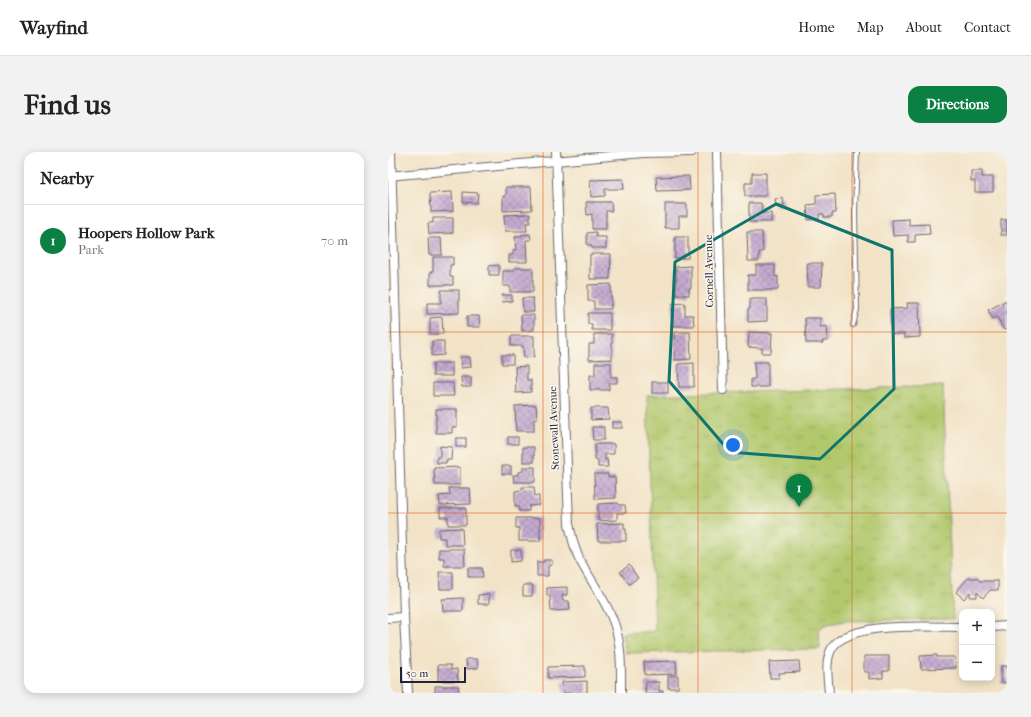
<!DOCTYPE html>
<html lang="en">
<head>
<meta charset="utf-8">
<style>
	body { margin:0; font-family:"IM FELL French Canon",serif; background:#f2f2f2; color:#222 }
	.controls { position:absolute; right:12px; bottom:12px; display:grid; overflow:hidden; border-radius:8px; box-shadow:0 2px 10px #0003 }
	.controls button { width:36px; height:36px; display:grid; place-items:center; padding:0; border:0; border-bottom:1px solid #e0e0e0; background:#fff; color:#222; font:20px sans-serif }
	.scale { position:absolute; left:12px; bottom:10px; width:66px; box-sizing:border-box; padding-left:4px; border:2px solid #22223b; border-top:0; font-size:11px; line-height:14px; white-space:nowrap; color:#22223b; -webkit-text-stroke:3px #fbf7ec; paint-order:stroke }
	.you { position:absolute; left:345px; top:293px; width:14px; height:14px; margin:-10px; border:3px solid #fff; border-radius:50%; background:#1a73e8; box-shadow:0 0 0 6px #1a73e833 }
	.badge { display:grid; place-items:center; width:26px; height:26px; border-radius:50%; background:#0b8043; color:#fff; font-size:13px; font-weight:700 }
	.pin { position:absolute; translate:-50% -33px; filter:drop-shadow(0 1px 2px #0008) }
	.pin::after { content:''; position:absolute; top:21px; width:14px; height:12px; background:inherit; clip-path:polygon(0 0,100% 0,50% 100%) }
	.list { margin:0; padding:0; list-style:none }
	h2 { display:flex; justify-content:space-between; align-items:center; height:52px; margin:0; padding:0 16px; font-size:17px }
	h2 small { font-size:13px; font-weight:400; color:#767676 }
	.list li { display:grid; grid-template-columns:26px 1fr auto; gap:12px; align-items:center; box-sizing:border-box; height:72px; padding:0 16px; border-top:1px solid #e0e0e0 }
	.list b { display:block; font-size:15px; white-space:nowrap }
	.list p { margin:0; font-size:13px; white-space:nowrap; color:#767676 }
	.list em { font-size:13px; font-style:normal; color:#767676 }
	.map { position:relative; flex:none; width:619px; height:541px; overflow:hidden; border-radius:12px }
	header { display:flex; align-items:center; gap:24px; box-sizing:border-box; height:56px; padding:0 20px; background:#fff; border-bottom:1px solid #e0e0e0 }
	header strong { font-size:19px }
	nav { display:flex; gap:22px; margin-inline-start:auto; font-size:14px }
	.intro { display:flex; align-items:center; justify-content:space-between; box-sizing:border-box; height:96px; padding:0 24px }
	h1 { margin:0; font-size:28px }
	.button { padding:10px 18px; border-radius:12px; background:#0b8043; color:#fff; font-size:14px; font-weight:700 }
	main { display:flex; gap:24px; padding:0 24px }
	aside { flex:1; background:#fff; border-radius:12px; box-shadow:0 2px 10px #0003 }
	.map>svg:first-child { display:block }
	.park { fill:url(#park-tufts); stroke:#6a7554 }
	.building { fill:url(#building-cross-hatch) }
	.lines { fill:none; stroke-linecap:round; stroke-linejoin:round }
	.service-casing { stroke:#6b666c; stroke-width:6 }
	.minor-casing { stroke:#6b666c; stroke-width:10 }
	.service { stroke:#fff; stroke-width:4 }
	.minor { stroke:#fff; stroke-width:8 }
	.marked { fill:none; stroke:#0f766e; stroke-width:3; stroke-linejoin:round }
	.grid { fill:none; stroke:#de560e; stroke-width:1; stroke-opacity:0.55 }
	.labels { text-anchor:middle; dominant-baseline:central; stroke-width:3; stroke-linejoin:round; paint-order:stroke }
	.street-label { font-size:11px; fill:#22223b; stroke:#fbf7ec }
</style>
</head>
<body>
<header>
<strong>Wayfind</strong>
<nav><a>Home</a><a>Map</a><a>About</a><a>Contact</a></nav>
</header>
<div class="intro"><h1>Find us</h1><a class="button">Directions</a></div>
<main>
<aside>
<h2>Nearby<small></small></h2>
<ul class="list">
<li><span class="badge">1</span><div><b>Hoopers Hollow Park</b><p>Park</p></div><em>70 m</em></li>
</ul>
</aside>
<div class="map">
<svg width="619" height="541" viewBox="0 0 619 541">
	<defs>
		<pattern id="park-tufts" width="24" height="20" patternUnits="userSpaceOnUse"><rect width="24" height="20" fill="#b1c86c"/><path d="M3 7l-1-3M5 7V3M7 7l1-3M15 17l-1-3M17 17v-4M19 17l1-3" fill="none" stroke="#98ac5e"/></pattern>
		<pattern id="building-cross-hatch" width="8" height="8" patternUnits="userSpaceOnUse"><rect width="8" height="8" fill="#c5aad0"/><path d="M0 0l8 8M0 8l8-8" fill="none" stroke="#a08aaa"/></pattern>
	</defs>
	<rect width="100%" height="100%" fill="#fbf7ec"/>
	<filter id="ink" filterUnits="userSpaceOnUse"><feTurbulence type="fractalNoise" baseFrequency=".025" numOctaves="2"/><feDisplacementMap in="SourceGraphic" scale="8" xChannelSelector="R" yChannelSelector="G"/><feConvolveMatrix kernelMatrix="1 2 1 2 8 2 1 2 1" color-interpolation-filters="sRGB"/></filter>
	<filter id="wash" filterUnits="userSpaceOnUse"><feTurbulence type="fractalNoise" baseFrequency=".012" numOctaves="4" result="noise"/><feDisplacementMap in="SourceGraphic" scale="16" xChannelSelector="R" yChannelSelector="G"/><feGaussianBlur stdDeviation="0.9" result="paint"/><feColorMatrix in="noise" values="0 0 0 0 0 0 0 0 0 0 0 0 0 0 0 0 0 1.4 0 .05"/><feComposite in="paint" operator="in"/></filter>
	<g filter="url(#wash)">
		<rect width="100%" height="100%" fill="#f2e3c7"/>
		<polygon class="park" points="555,234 565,467 457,469 441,472 435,474 431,478 432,497 238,501 234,481 267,479 259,243"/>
		<g id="blocks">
			<g class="building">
				<polygon points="583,19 594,19 594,25 605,25 605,40 587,40 587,29 583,29"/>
				<polygon points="364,21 378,21 378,44 357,44 357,31 364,31"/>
				<polygon points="301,24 302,38 269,39 268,25"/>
				<polygon points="235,27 236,37 217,37 217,44 203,45 202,28"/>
				<polygon points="118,35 143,35 144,58 115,59 115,44 118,44"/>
				<polygon points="64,40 65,59 43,60 42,41"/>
				<polygon points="75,40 90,41 89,51 75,50"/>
				<polygon points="447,42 448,61 444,61 444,65 436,65 436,62 431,62 431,67 420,68 419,53 428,52 428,43"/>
				<polygon points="395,46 396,54 388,55 387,47"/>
				<polygon points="198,50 223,50 224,59 218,59 218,77 204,77 204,62 199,63"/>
				<polygon points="361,51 373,51 374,61 383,61 383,70 361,70"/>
				<polygon points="277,52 299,52 299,64 291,64 291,76 277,76"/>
				<polygon points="142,62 142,71 138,71 139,79 117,79 116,63"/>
				<polygon points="45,66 65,66 65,81 41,82 40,71 45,71"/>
				<polygon points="521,67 521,73 541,72 542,82 527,83 527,90 520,90 520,83 505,84 504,68"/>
				<rect x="613" y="68" width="6" height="15"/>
				<polygon points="208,80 208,85 218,85 218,96 204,96 203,93 199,93 199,81"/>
				<polygon points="359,80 374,80 375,100 371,100 371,109 360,109"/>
				<polygon points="142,82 143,88 138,88 139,110 121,110 121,103 125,103 125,98 128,98 127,85 133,85 133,83"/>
				<rect x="287" y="85" width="13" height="21"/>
				<polygon points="40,86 53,86 54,103 41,103"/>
				<polygon points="202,102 223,102 222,127 202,127"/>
				<polygon points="45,105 65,105 65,113 62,113 62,125 65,125 65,133 42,133 42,120 45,120"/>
				<polygon points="419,111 434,111 433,135 420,135"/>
				<polygon points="111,113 111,123 101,123 101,114"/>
				<polygon points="368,113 387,113 387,125 390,124 390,138 360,138 360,123 368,123"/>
				<polygon points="303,114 303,136 301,136 301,143 288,143 288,115"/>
				<polygon points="126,116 145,116 145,140 122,140 122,134 115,134 115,119 126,119"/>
				<polygon points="223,132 223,157 206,157 206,149 200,149 200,133"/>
				<polygon points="53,138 71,138 71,161 39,162 39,151 53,151"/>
				<polygon points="114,143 124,143 124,149 115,150"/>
				<polygon points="134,146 145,146 146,160 135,160"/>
				<polygon points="362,147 379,147 379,169 360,170 360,157 362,157"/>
				<polygon points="619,148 619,177 616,178 609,165 605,167 600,158"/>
				<polygon points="297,151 297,163 305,163 306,174 285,174 284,152"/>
				<polygon points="519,151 531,151 532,185 516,186 516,182 503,182 502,157 520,156"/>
				<polygon points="200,161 222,161 222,178 204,178 204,172 200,172"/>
				<polygon points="133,163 146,163 146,178 134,179"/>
				<polygon points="79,164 91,164 92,175 79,175"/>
				<polygon points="54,165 55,182 42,182 42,166"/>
				<polygon points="417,166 432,166 432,175 439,174 440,189 434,189 435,191 418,191"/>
				<polygon points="286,180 302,180 303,207 287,208"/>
				<polygon points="361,180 384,181 383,201 374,201 374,196 360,195"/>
				<polygon points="206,182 224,182 224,207 201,208 201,192 206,192"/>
				<polygon points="123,184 146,184 146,205 136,206 135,194 123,194"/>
				<polygon points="44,189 56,189 56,203 44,204"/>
				<rect x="114" y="203" width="11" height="9"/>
				<polygon points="72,205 82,205 83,215 73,216"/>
				<polygon points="366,210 380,210 380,235 363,235 363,227 367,227"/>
				<rect x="45" y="211" width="19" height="13"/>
				<polygon points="207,211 223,211 223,225 229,225 229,231 221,231 221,238 202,238 202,223 207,223"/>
				<polygon points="306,211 306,235 291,235 290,212"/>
				<polygon points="139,214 139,228 143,228 143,240 128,241 127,215"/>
				<polygon points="73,225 83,225 83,235 74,235"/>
				<rect x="264" y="230" width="16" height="11"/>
				<polygon points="45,231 65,231 66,244 45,244"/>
				<polygon points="148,253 149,267 146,267 146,279 128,279 127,254"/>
				<polygon points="203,256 220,256 221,267 203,268"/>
				<polygon points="48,257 69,257 69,275 64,275 64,281 48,281"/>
				<rect x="224" y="270" width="10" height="6"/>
				<polygon points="204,275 216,275 216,288 205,288"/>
				<rect x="120" y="285" width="10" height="7"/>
				<rect x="68" y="286" width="10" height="9"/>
				<polygon points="207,292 226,292 226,302 217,302 217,308 219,307 220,315 210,315 210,308 207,308"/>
				<polygon points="52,294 64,295 63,308 58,308 58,311 49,311 49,305 52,305"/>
				<rect x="135" y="295" width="11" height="15"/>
				<rect x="114" y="314" width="9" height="8"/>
				<polygon points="72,315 72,333 47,333 46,316"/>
				<polygon points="135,315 147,315 147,330 126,330 125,323 130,323 130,320 135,319"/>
				<polygon points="206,322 220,322 220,325 227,325 228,346 207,347"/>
				<polygon points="134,335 146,335 147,344 151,344 151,353 141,354 141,359 131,359 131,354 127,354 127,339 134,338"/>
				<polygon points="61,336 82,336 83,352 52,353 51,344 62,343"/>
				<polygon points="230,351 231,353 237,353 238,361 229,361 229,368 210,369 210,352"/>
				<polygon points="52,356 78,356 78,373 60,373 60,365 52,365"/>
				<polygon points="128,366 152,366 152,389 131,389 131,376 128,376"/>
				<polygon points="236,371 236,377 238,377 238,389 210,389 209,372"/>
				<polygon points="74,376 75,393 57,393 57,386 51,386 51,377"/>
				<polygon points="51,397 76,397 77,414 56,414 56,406 51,406"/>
				<polygon points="123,398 133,398 133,409 123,410"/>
				<polygon points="156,408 164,408 164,413 160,414 160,424 149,424 149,410 156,410"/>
				<polygon points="241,413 250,426 241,432 232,420"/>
				<polygon points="80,416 94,416 95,425 80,425"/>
				<polygon points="51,420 65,420 65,437 52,437"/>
				<polygon points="580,426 589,426 592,429 610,429 610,438 602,438 595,446 589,440 589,445 582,445 582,440 576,447 568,440"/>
				<polygon points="135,433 145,433 144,444 135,444"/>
				<polygon points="179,435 179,443 174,443 175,449 181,449 182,458 163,459 162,444 159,444 159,436"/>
				<polygon points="101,442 101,452 90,452 90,443"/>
				<polygon points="75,446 75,459 55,459 54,447"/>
				<polygon points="549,503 549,505 567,505 568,516 533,517 532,504"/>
				<polygon points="476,504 501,504 501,519 495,519 495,526 481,527 481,520 476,520"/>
				<polygon points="78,507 89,507 90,516 79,517"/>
				<polygon points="288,509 289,522 257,523 256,510"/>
				<polygon points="411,509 412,520 391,521 392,526 382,526 381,510"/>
				<polygon points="50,513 63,513 63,518 69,517 70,529 50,529"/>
				<polygon points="197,514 197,525 160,526 160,515"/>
				<rect x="613" y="514" width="6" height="17"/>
				<rect x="280" y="524" width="10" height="12"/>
				<polygon points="199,529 199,541 175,541 174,530"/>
				<polygon points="258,530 271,530 271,539 275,539 275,541 257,541"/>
				<polygon points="47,534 70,534 71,541 47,541"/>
			</g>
		</g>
	</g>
	<g filter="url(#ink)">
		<use href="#blocks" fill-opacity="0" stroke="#6b666c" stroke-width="1"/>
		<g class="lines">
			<g class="service-casing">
				<polyline id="service" points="465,173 469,157 467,61 469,0"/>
			</g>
			<g class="minor-casing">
				<g id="minor">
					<polyline points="3,0 16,465 20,541"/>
					<path d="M168,0L181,372C184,385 186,398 193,410C204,431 220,451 227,474C234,496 233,519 233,541"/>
					<polyline points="329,0 335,238"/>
					<polyline points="0,24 255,1 304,0"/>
					<polyline points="0,466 16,465"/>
					<polyline points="604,475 619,474"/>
					<path d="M441,541C440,528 437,510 443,498C457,468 544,475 574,475"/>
				</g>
			</g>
			<use href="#service" class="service"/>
			<use href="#minor" class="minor"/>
		</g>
	</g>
	<path class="marked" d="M388,52L504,98L506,237L432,307L342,300L281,229L287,110Z"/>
	<path class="grid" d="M155,0V541M310,0V541M464,0V541M0,180H619M0,361H619"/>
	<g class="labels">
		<g class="street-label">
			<text transform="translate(321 119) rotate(-91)">Cornell Avenue</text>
			<text transform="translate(166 276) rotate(-92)">Stonewall Avenue</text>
		</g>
	</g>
</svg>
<div class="controls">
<button>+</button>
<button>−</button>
</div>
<div class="scale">50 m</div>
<div class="you"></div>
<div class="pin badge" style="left:411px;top:355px">1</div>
</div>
</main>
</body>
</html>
